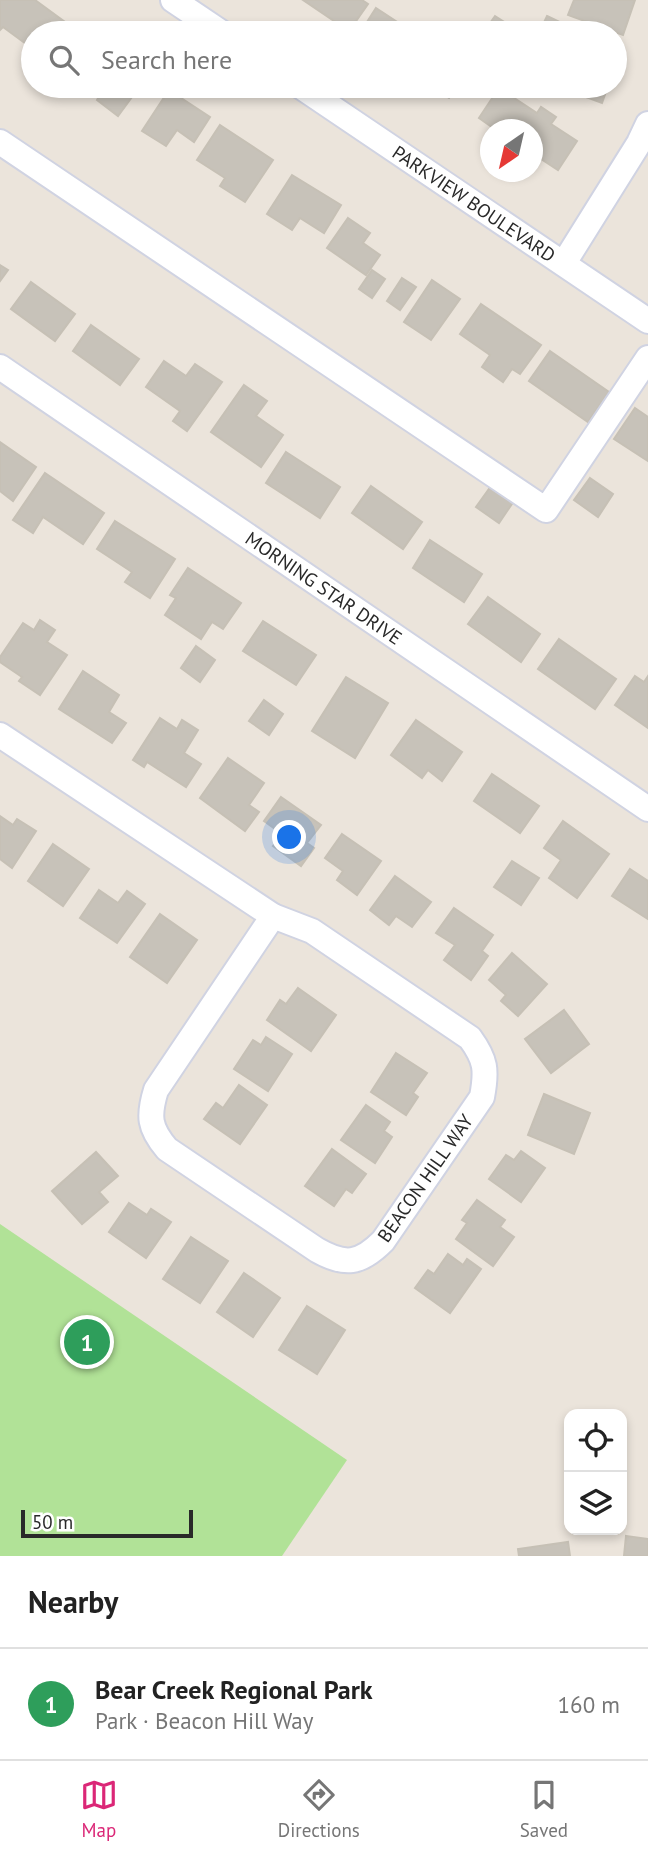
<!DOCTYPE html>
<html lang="en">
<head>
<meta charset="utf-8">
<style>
	body { margin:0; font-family:"PT Sans",sans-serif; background:#f6f6f6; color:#222 }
	.controls { position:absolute; right:21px; bottom:21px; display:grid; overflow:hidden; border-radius:14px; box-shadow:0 4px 10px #0003 }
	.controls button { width:63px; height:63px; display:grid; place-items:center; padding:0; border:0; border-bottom:2px solid #e0e0e0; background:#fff; color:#222; font:35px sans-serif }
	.compass { position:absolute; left:480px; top:119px; width:63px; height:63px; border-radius:50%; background:#fff; box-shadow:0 4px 10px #0003; rotate:214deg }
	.scale { position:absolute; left:21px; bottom:18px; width:172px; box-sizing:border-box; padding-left:7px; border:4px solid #292929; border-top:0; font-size:19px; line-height:24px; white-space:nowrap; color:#292929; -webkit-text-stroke:5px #fff; paint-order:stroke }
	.you { position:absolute; left:290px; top:838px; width:24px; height:24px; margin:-18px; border:5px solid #fff; border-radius:50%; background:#1a73e8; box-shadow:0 0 0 10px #1a73e833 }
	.badge { display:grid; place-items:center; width:46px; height:46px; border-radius:50%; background:#db2777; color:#fff; font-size:23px; font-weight:700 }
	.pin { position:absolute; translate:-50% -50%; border:4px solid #fff; box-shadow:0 2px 7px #0006 }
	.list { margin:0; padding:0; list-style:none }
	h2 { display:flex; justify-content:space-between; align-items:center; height:91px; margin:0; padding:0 28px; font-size:30px }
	h2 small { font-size:23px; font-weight:400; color:#767676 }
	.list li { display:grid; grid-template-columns:46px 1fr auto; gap:21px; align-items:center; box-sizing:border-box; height:112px; padding:0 28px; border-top:2px solid #e0e0e0 }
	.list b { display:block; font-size:26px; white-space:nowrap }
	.list p { margin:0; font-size:23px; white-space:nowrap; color:#767676 }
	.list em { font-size:23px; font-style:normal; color:#767676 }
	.icon { flex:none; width:38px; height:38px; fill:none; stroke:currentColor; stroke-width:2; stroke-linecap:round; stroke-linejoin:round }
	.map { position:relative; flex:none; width:648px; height:1556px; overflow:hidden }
	.search { position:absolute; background:#fff; box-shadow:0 4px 10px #0003; left:21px; right:21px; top:21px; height:77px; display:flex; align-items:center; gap:18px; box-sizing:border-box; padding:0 24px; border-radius:38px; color:#767676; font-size:26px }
	.sheet { height:203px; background:#fff }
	nav { display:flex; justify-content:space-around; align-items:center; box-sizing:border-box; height:98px; border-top:2px solid #e0e0e0; background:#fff; font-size:19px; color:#767676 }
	nav a { display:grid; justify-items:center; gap:4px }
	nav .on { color:#db2777 }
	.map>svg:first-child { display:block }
	.green { fill:#b1e297 }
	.building { fill:#c7c2b9; stroke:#c6c0b5; stroke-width:2 }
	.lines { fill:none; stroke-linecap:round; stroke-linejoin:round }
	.minor-casing { stroke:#d0d3e2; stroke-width:28 }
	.minor { stroke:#fff; stroke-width:24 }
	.labels { text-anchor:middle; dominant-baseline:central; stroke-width:6; stroke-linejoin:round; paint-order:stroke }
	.street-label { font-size:19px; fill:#292929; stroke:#fff }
</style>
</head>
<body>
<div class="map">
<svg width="648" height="1556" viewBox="0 0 648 1556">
	<rect width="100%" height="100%" fill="#ebe4db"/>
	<polygon class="green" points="0,1224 347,1460 282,1556 0,1556"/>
	<g class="building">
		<polygon points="0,0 35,0 65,22 57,33 33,33 33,49 3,27 0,30"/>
		<polygon points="303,0 362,0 368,4 349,31"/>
		<polygon points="574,0 635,0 623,35 568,15"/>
		<polygon points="376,8 414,33 360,33"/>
		<polygon points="495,16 518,31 517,33 483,33"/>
		<polygon points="547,16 570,27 567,33 539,33"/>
		<polygon points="459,24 472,33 452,33"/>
		<polygon points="615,42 623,46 615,69"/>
		<polygon points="97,86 140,86 118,116 97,100 103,90"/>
		<polygon points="430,86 457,86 449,98"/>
		<polygon points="571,86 608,86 602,103 570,91"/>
		<polygon points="499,88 537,113 541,107 556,117 551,124 577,141 558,170 532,153 532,130 496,130 479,118"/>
		<polygon points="169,90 210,117 194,142 177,130 166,146 142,131"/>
		<polygon points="220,125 273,160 245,202 220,186 225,178 197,160"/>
		<polygon points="292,175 341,205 324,233 300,218 292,230 267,214"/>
		<polygon points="348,218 370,233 363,243 380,255 366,275 327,248"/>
		<polygon points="0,265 8,270 0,281"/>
		<polygon points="372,270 385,279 372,298 359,289"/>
		<polygon points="402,278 416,287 400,310 387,301"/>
		<polygon points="432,280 460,299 431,340 404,322"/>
		<polygon points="31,282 75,314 55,341 11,309"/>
		<polygon points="481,304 541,345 520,374 512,369 503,382 482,367 490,355 460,334"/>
		<polygon points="91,325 139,359 120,385 73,351"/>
		<polygon points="550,351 609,392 588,422 529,381"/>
		<polygon points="164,361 186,376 195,364 222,382 187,431 173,421 180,411 146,387"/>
		<polygon points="244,385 267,401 256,416 283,435 261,467 211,432"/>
		<polygon points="635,408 648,417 648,461 614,439"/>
		<polygon points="0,442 36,467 13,501 0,491"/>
		<polygon points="286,452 340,487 320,518 266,483"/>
		<polygon points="45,473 104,513 83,544 43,517 33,533 13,520"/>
		<polygon points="590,478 613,494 598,517 574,500"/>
		<polygon points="494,482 516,498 499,523 476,507"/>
		<polygon points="371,486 422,522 403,549 352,513"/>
		<polygon points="115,521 175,559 150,598 125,582 132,572 97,549"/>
		<polygon points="430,540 482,574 464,602 413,568"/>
		<polygon points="188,568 241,603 223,629 212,622 201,639 165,615 176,598 170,595"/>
		<polygon points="488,597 540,634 521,662 468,624"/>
		<polygon points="40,620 55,630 47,642 67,655 40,695 19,681 22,677 0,662 0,657 23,623 34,630"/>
		<polygon points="263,621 316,655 296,685 243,651"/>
		<polygon points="559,639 616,679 595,709 538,669"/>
		<polygon points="196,646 215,660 200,682 181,668"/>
		<polygon points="83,671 119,695 109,712 126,723 112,743 59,709"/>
		<polygon points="635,676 644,682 648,676 648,728 615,705"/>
		<polygon points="346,677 388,703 355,758 312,731"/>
		<polygon points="264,700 283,714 269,735 249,721"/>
		<polygon points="160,718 177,729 182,720 198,730 184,753 201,764 186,787 147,762 144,767 133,760"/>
		<polygon points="416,720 462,752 442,781 428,770 422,778 391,755"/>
		<polygon points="228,758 264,783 249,805 259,812 245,831 200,798"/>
		<polygon points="492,774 539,806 520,833 474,801"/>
		<polygon points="281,797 321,825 307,843 314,848 301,866 273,846 282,834 264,821"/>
		<polygon points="0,816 13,825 17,819 36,831 12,868 0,859"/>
		<polygon points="563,821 609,854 577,898 549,878 561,860 544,848"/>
		<polygon points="342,834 381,861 357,895 337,880 343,871 325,858"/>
		<polygon points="53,844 89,869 63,906 28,881"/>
		<polygon points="512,861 539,878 521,905 494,887"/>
		<polygon points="630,869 648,881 648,919 612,896"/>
		<polygon points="395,876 431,902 412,927 396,916 389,925 370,910"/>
		<polygon points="99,890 118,903 127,891 145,904 117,943 80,918"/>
		<polygon points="454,908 493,935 482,951 488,956 471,980 444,960 455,945 436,933"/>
		<polygon points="160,914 197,940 167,983 130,957"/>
		<polygon points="512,953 547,984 518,1016 501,1001 506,995 489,980"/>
		<polygon points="298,988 336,1015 311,1051 267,1020 280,1000 286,1004"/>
		<polygon points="564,1010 589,1044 551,1073 525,1039"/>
		<polygon points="266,1037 292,1054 268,1091 234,1069 253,1040 261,1045"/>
		<polygon points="396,1053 427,1073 413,1093 418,1097 406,1115 371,1092"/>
		<polygon points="239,1085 267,1105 240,1144 204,1119 216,1103 223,1108"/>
		<polygon points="544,1094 590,1113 574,1154 528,1135"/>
		<polygon points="366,1105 390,1122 384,1131 392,1137 375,1163 341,1140"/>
		<polygon points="332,1149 366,1174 352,1193 346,1189 334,1206 305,1186"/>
		<polygon points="521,1151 545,1168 521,1202 489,1179 506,1155 514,1160"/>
		<polygon points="96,1152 118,1176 99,1192 108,1202 82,1224 52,1191"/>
		<polygon points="477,1200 505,1220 500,1227 514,1237 493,1266 456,1239 467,1223 462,1220"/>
		<polygon points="129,1203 147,1215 151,1209 171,1222 146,1258 109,1232"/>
		<polygon points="191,1237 228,1261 200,1303 163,1279"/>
		<polygon points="448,1254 463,1265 467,1259 481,1269 450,1313 415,1288 428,1270 434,1274"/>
		<polygon points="244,1273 280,1298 253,1337 217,1312"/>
		<polygon points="307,1306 345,1330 317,1374 279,1350"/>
		<polygon points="626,1536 648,1539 648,1556 624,1556"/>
		<polygon points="568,1542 570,1556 519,1556 518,1549"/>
	</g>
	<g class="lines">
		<g class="minor-casing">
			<g id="minor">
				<polyline points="173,0 222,33"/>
				<path id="s1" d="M300,86L648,321"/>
				<polyline points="0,142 546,510 648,358"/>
				<polyline points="564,263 639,143 648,124"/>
				<path id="s2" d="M0,367L648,809"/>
				<polyline points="0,735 273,916"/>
				<path d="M273,916L312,931L470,1038C486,1060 487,1070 482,1097L383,1241C360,1264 345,1266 317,1250L167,1149C149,1128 148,1116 156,1090Z"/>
			</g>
		</g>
		<use href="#minor" class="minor"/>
	</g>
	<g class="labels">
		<g class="street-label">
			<text stroke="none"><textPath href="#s1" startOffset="210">PARKVIEW BOULEVARD</textPath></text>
			<text stroke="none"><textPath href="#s2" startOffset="392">MORNING STAR DRIVE</textPath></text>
			<text transform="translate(425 1178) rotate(-55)">BEACON HILL WAY</text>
		</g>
	</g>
</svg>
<div class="controls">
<button><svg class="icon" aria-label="locate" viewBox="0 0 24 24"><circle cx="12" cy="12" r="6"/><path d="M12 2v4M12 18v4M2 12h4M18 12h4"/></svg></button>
<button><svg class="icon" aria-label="layers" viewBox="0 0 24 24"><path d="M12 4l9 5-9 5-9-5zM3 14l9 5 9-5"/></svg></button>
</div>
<svg class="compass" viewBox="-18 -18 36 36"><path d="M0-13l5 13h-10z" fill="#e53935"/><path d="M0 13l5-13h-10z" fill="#767676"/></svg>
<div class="scale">50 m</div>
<div class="you"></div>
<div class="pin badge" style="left:87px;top:1342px;background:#2e9e5b">1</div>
<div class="search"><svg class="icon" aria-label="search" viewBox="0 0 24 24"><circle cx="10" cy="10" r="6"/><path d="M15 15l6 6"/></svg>Search here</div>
</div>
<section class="sheet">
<h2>Nearby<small></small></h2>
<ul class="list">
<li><span class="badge" style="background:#2e9e5b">1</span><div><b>Bear Creek Regional Park</b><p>Park · Beacon Hill Way</p></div><em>160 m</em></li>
</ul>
</section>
<nav>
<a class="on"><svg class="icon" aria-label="map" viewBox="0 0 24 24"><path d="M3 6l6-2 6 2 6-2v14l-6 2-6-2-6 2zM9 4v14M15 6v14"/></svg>Map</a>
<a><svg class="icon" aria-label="directions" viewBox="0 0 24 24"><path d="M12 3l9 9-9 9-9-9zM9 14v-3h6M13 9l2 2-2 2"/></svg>Directions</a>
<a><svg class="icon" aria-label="saved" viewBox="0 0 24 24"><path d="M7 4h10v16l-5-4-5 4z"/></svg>Saved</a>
</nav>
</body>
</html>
